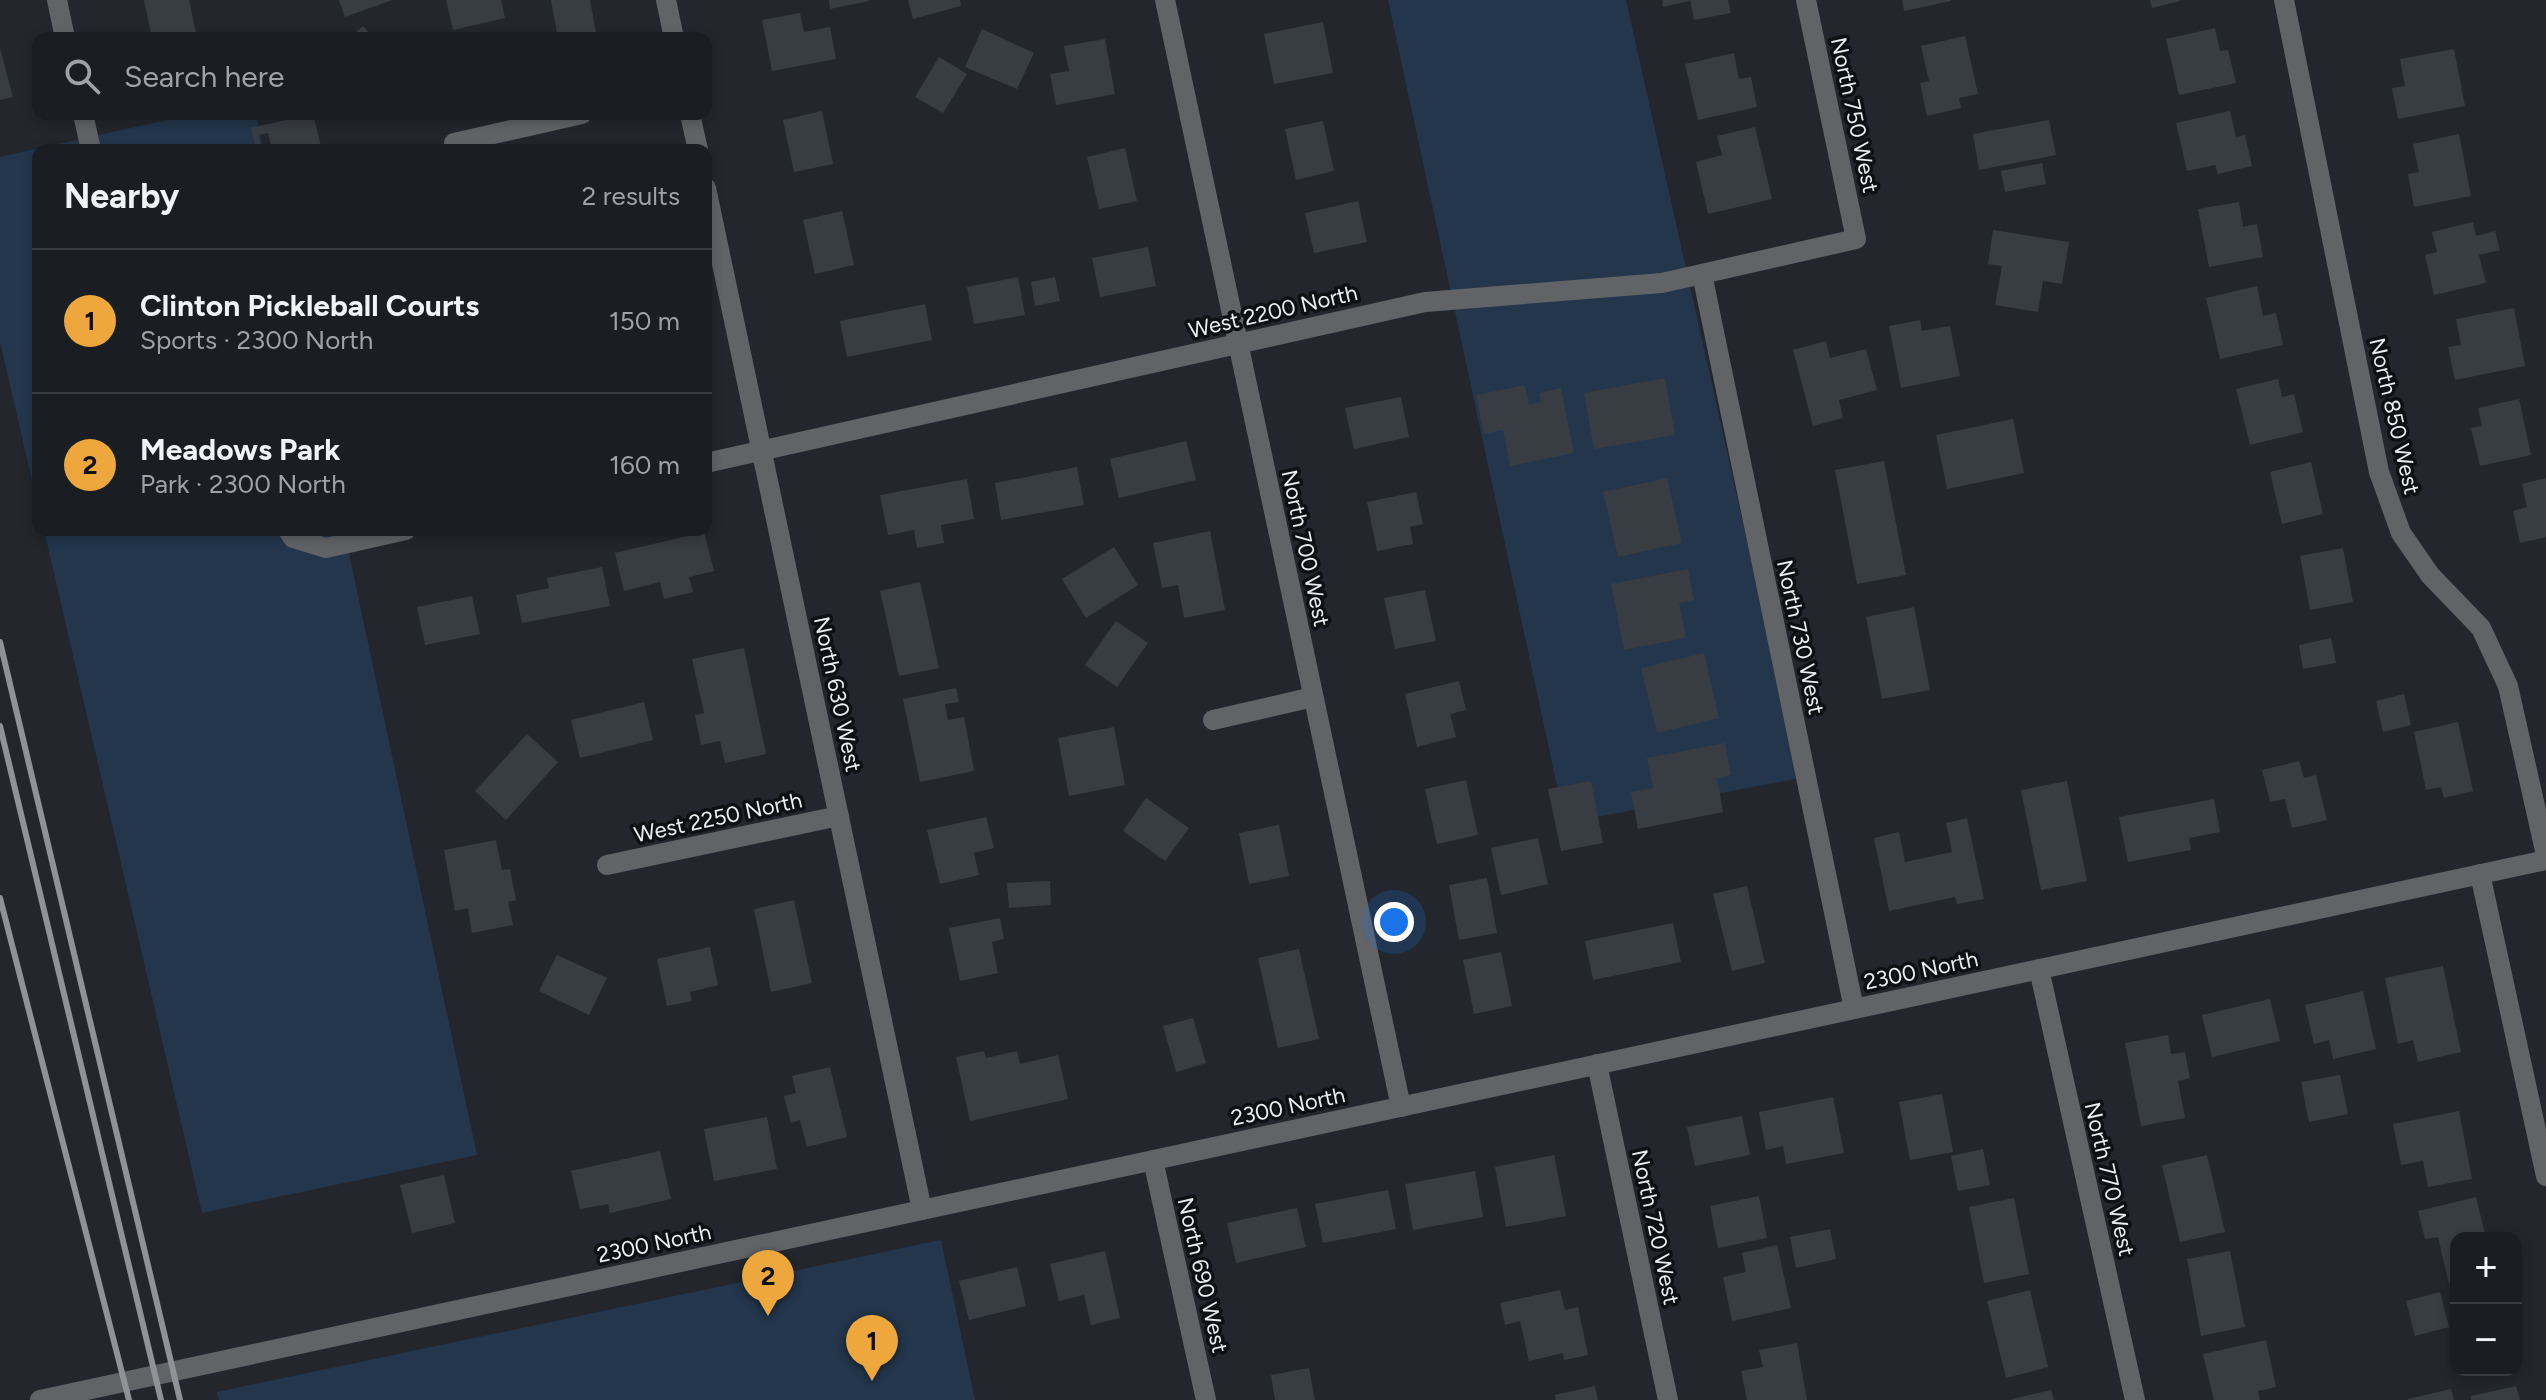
<!DOCTYPE html>
<html lang="en">
<head>
<meta charset="utf-8">
<style>
	:root { --surface:#1a1d22; --page:#272a2f; --text:#f1f3f6; --muted:#9fa2a5; --line:#383b40; --accent:#eea73d }
	body { margin:0; font-family:Figtree,sans-serif; background:var(--page); color:var(--text) }
	.controls { position:absolute; right:24px; bottom:24px; display:grid; overflow:hidden; border-radius:16px; box-shadow:0 4px 12px #0003 }
	.controls button { width:72px; height:72px; display:grid; place-items:center; padding:0; border:0; border-bottom:2px solid var(--line); background:var(--surface); color:var(--text); font:40px sans-serif }
	.you { position:absolute; left:1394px; top:922px; width:28px; height:28px; margin:-20px; border:6px solid #fff; border-radius:50%; background:#1a73e8; box-shadow:0 0 0 12px #1a73e833 }
	.badge { display:grid; place-items:center; width:52px; height:52px; border-radius:50%; background:var(--accent); color:#111; font-size:26px; font-weight:700 }
	.pin { position:absolute; translate:-50% -66px; filter:drop-shadow(0 2px 4px #0008) }
	.pin::after { content:''; position:absolute; top:42px; width:28px; height:24px; background:inherit; clip-path:polygon(0 0,100% 0,50% 100%) }
	.list { margin:0; padding:0; list-style:none }
	h2 { display:flex; justify-content:space-between; align-items:center; height:104px; margin:0; padding:0 32px; font-size:34px }
	h2 small { font-size:26px; font-weight:400; color:var(--muted) }
	.list li { display:grid; grid-template-columns:52px 1fr auto; gap:24px; align-items:center; box-sizing:border-box; height:144px; padding:0 32px; border-top:2px solid var(--line) }
	.list b { display:block; font-size:30px; white-space:nowrap }
	.list p { margin:0; font-size:26px; white-space:nowrap; color:var(--muted) }
	.list em { font-size:26px; font-style:normal; color:var(--muted) }
	.icon { flex:none; width:44px; height:44px; fill:none; stroke:currentColor; stroke-width:2; stroke-linecap:round; stroke-linejoin:round }
	.map { position:relative; flex:none; width:2546px; height:1400px; overflow:hidden }
	.search { position:absolute; background:var(--surface); box-shadow:0 4px 12px #0003; left:32px; top:32px; width:680px; height:88px; display:flex; align-items:center; gap:20px; box-sizing:border-box; padding:0 28px; border-radius:16px; color:var(--muted); font-size:30px }
	.panel { position:absolute; background:var(--surface); box-shadow:0 4px 12px #0003; left:32px; top:144px; width:680px; height:392px; border-radius:16px }
	.map>svg:first-child { display:block }
	.green { fill:#23364c }
	.building { fill:#383d43 }
	.lines { fill:none; stroke-linecap:round; stroke-linejoin:round }
	.minor { stroke:#616367; stroke-width:20 }
	.tertiary { stroke:#616367; stroke-width:20 }
	.rail { stroke:#8f9297; stroke-width:6 }
	.labels { text-anchor:middle; stroke-width:7; stroke-linejoin:round; paint-order:stroke }
	.street-label { font-size:22px; fill:#eaedf1; stroke:#0e1013 }
</style>
</head>
<body>
<div class="map">
<svg width="2546" height="1400" viewBox="0 0 2546 1400">
	<rect width="100%" height="100%" fill="#23272d"/>
	<!-- green -->
	<g class="green">
		<polygon points="1388,0 1626,0 1800,778 1565,823"/>
		<polygon points="194,114 256,114 263,150 38,150 38,506 0,342 0,157"/>
		<polygon points="44,530 344,530 477,1155 202,1213"/>
		<polygon points="941,1240 975,1400 219,1400 217,1392"/>
	</g>
	<!-- building -->
	<g class="building">
		<polygon points="144,0 189,0 197,38 152,38"/>
		<polygon points="339,0 392,0 345,17"/>
		<polygon points="446,0 501,0 505,18 453,30"/>
		<polygon points="551,0 590,0 596,33 558,38"/>
		<polygon points="829,0 869,0 869,1 830,9"/>
		<polygon points="908,0 960,0 961,6 913,19"/>
		<polygon points="1662,0 1689,0 1689,1 1663,7"/>
		<polygon points="1690,0 1728,0 1731,13 1694,20"/>
		<polygon points="1902,0 1951,0 1951,1 1904,11"/>
		<polygon points="2150,0 2180,0 2180,1 2152,8"/>
		<polygon points="800,13 804,32 830,27 836,59 772,71 762,20"/>
		<polygon points="1323,22 1333,73 1274,84 1264,34"/>
		<polygon points="363,26 374,38 350,38"/>
		<polygon points="2215,28 2220,51 2228,50 2236,83 2179,95 2166,39"/>
		<polygon points="982,29 1034,53 1017,89 965,67"/>
		<polygon points="1965,36 1978,94 1959,98 1961,108 1927,116 1920,83 1929,81 1921,46"/>
		<polygon points="1105,39 1115,94 1056,105 1050,74 1069,71 1064,46"/>
		<polygon points="0,48 13,97 0,100"/>
		<polygon points="2454,49 2465,106 2398,119 2392,88 2405,86 2400,59"/>
		<polygon points="1734,53 1739,79 1751,77 1757,107 1698,120 1685,64"/>
		<polygon points="939,57 967,74 943,113 915,97"/>
		<polygon points="822,111 833,164 794,172 783,120"/>
		<polygon points="2230,111 2236,137 2245,135 2252,166 2218,174 2215,165 2187,171 2176,123"/>
		<polygon points="313,114 322,150 272,150 268,133 258,135 261,150 256,150 251,128"/>
		<polygon points="2049,120 2056,155 1979,170 1973,134"/>
		<polygon points="1323,121 1334,171 1296,180 1285,129"/>
		<polygon points="1755,127 1772,199 1708,214 1696,162 1722,155 1717,136"/>
		<polygon points="2459,134 2471,196 2414,207 2408,174 2419,172 2413,144"/>
		<polygon points="1125,148 1137,201 1099,209 1087,157"/>
		<polygon points="2042,163 2046,184 2005,192 2001,171"/>
		<polygon points="1358,201 1367,242 1314,253 1305,213"/>
		<polygon points="2239,202 2243,227 2257,224 2263,257 2209,267 2198,209"/>
		<polygon points="842,211 854,265 815,274 803,220"/>
		<polygon points="2473,222 2476,236 2495,231 2500,250 2479,255 2486,283 2434,295 2425,255 2437,252 2432,232"/>
		<polygon points="1993,230 2069,242 2062,284 2043,281 2038,312 1995,305 2002,266 1988,264"/>
		<polygon points="1148,247 1156,286 1100,297 1092,258"/>
		<polygon points="1018,277 1025,315 974,324 967,287"/>
		<polygon points="1055,277 1060,301 1035,306 1031,282"/>
		<polygon points="2257,286 2263,316 2276,313 2283,345 2220,359 2206,298"/>
		<polygon points="925,304 932,340 847,357 840,321"/>
		<polygon points="2514,308 2525,366 2455,380 2448,347 2461,345 2456,319"/>
		<polygon points="1920,320 1922,331 1950,326 1960,376 1901,388 1889,326"/>
		<polygon points="1826,341 1830,358 1866,349 1877,390 1839,400 1843,418 1813,426 1793,350"/>
		<polygon points="1665,378 1675,435 1594,449 1584,393"/>
		<polygon points="2278,379 2282,397 2294,394 2303,432 2250,445 2236,389"/>
		<polygon points="1525,385 1529,405 1541,402 1539,393 1561,388 1574,453 1510,466 1503,430 1484,434 1476,395"/>
		<polygon points="1401,397 1409,437 1354,449 1345,408"/>
		<polygon points="2519,399 2531,455 2480,466 2471,428 2482,426 2478,408"/>
		<polygon points="2013,419 2024,473 1947,489 1936,435"/>
		<polygon points="1186,441 1196,480 1119,498 1110,459"/>
		<polygon points="1884,461 1906,575 1857,584 1835,470"/>
		<polygon points="2311,462 2323,514 2282,524 2270,472"/>
		<polygon points="1077,467 1084,505 1001,520 995,483"/>
		<polygon points="1667,478 1682,543 1618,557 1603,492"/>
		<polygon points="2546,478 2546,537 2520,543 2513,511 2527,507 2522,484"/>
		<polygon points="967,479 974,519 941,525 944,543 917,548 914,530 888,535 880,495"/>
		<polygon points="1416,492 1423,524 1410,527 1413,544 1377,551 1367,502"/>
		<polygon points="1210,531 1225,610 1184,618 1178,585 1162,588 1153,543"/>
		<polygon points="704,532 714,571 689,577 693,592 664,599 660,582 624,591 615,553"/>
		<polygon points="1114,547 1138,585 1086,618 1062,579"/>
		<polygon points="2343,548 2353,602 2310,610 2300,556"/>
		<polygon points="602,567 610,606 522,623 516,595 549,588 547,578"/>
		<polygon points="1688,569 1694,600 1679,603 1686,638 1624,650 1611,584"/>
		<polygon points="920,582 939,668 899,676 880,591"/>
		<polygon points="1425,590 1436,641 1395,649 1384,598"/>
		<polygon points="472,596 480,634 425,645 417,607"/>
		<polygon points="1914,607 1930,690 1882,699 1866,617"/>
		<polygon points="1116,621 1148,643 1117,687 1085,665"/>
		<polygon points="2331,638 2336,663 2303,669 2299,645"/>
		<polygon points="744,648 766,754 725,763 720,741 701,745 695,715 704,713 692,659"/>
		<polygon points="1704,653 1719,718 1657,733 1641,668"/>
		<polygon points="1459,681 1466,710 1450,714 1456,737 1417,747 1405,694"/>
		<polygon points="956,688 959,702 945,704 948,720 964,717 974,771 920,782 903,699"/>
		<polygon points="2404,694 2411,725 2383,732 2376,701"/>
		<polygon points="644,702 653,740 580,758 571,720"/>
		<polygon points="2458,722 2473,791 2444,798 2441,787 2426,790 2414,732"/>
		<polygon points="1114,727 1125,785 1069,796 1058,738"/>
		<polygon points="527,734 558,762 506,820 475,791"/>
		<polygon points="1725,743 1731,775 1717,778 1723,812 1638,829 1631,792 1653,788 1647,758"/>
		<polygon points="2299,761 2304,778 2316,775 2327,820 2292,828 2285,799 2270,802 2262,770"/>
		<polygon points="1466,780 1478,835 1437,844 1425,789"/>
		<polygon points="1591,781 1603,843 1561,851 1548,789"/>
		<polygon points="2067,781 2087,881 2041,890 2021,790"/>
		<polygon points="1146,798 1189,828 1165,861 1123,831"/>
		<polygon points="2214,799 2220,832 2189,838 2191,850 2128,862 2119,817"/>
		<polygon points="986,817 994,848 974,853 979,875 940,884 927,830"/>
		<polygon points="1967,818 1984,899 1957,904 1955,897 1889,911 1874,838 1899,832 1905,862 1952,852 1946,823"/>
		<polygon points="1279,825 1289,876 1249,884 1239,833"/>
		<polygon points="1538,838 1548,884 1501,895 1491,848"/>
		<polygon points="496,840 502,870 510,869 516,900 508,902 513,925 472,933 468,908 455,911 444,850"/>
		<polygon points="1487,878 1497,933 1459,940 1449,885"/>
		<polygon points="1050,881 1051,905 1009,908 1007,883"/>
		<polygon points="1747,886 1765,963 1732,971 1713,894"/>
		<polygon points="794,900 812,983 771,992 754,909"/>
		<polygon points="1000,918 1004,939 992,942 998,973 960,981 949,928"/>
		<polygon points="1673,923 1681,962 1593,980 1585,941"/>
		<polygon points="710,947 718,985 690,992 692,1001 667,1006 657,959"/>
		<polygon points="1299,949 1319,1039 1278,1048 1258,958"/>
		<polygon points="1501,952 1512,1006 1474,1014 1463,960"/>
		<polygon points="557,955 607,978 589,1015 539,991"/>
		<polygon points="2443,966 2461,1052 2418,1062 2413,1040 2398,1044 2385,978"/>
		<polygon points="2363,991 2376,1049 2333,1059 2329,1040 2314,1044 2305,1005"/>
		<polygon points="2270,999 2280,1041 2212,1057 2202,1015"/>
		<polygon points="1193,1018 1206,1063 1176,1072 1163,1026"/>
		<polygon points="2168,1035 2171,1054 2185,1052 2190,1078 2178,1081 2185,1118 2141,1126 2125,1043"/>
		<polygon points="984,1051 986,1058 1017,1051 1020,1064 1058,1055 1068,1099 970,1121 956,1057"/>
		<polygon points="830,1067 847,1137 807,1147 800,1120 791,1123 784,1096 796,1093 792,1076"/>
		<polygon points="2340,1075 2348,1114 2309,1122 2301,1082"/>
		<polygon points="1942,1094 1953,1152 1910,1160 1899,1102"/>
		<polygon points="1833,1097 1844,1153 1786,1164 1783,1146 1766,1150 1759,1112"/>
		<polygon points="2459,1111 2472,1179 2428,1187 2423,1161 2401,1165 2393,1124"/>
		<polygon points="1742,1116 1750,1155 1695,1166 1687,1127"/>
		<polygon points="767,1117 777,1169 714,1181 704,1129"/>
		<polygon points="1983,1149 1990,1185 1958,1191 1951,1156"/>
		<polygon points="660,1151 671,1199 610,1213 608,1204 580,1209 571,1171"/>
		<polygon points="1554,1155 1566,1216 1506,1227 1495,1167"/>
		<polygon points="2207,1155 2225,1232 2180,1242 2162,1165"/>
		<polygon points="1475,1171 1483,1217 1413,1230 1405,1184"/>
		<polygon points="444,1175 455,1223 412,1233 400,1185"/>
		<polygon points="1388,1190 1396,1229 1323,1243 1315,1204"/>
		<polygon points="1759,1196 1767,1238 1718,1248 1710,1206"/>
		<polygon points="2476,1197 2486,1238 2456,1238 2456,1282 2449,1284 2438,1237 2425,1239 2418,1211"/>
		<polygon points="2014,1198 2029,1274 1984,1283 1969,1207"/>
		<polygon points="1297,1208 1306,1247 1236,1263 1227,1223"/>
		<polygon points="1830,1229 1836,1259 1796,1268 1790,1237"/>
		<polygon points="1777,1245 1791,1308 1732,1321 1723,1277 1746,1272 1742,1253"/>
		<polygon points="1105,1251 1120,1318 1091,1325 1084,1295 1059,1301 1050,1264"/>
		<polygon points="2230,1251 2245,1327 2201,1336 2187,1259"/>
		<polygon points="1017,1267 1026,1306 969,1320 959,1281"/>
		<polygon points="1560,1290 1565,1310 1578,1307 1588,1355 1564,1360 1563,1353 1529,1361 1520,1321 1505,1325 1500,1303"/>
		<polygon points="2030,1290 2048,1367 2006,1378 1987,1301"/>
		<polygon points="2440,1292 2449,1327 2415,1336 2406,1301"/>
		<polygon points="2266,1340 2276,1387 2258,1391 2260,1400 2214,1400 2203,1354"/>
		<polygon points="1797,1343 1807,1400 1747,1400 1741,1371 1763,1367 1759,1350"/>
		<polygon points="1309,1368 1315,1400 1275,1400 1271,1375"/>
		<polygon points="2470,1370 2492,1370 2493,1371 2471,1376"/>
		<polygon points="1595,1386 1598,1400 1556,1400 1555,1395"/>
		<polygon points="2516,1386 2520,1400 2471,1400 2471,1396"/>
		<polygon points="2451,1389 2454,1400 2408,1400 2408,1399"/>
		<polygon points="2051,1390 2054,1400 2012,1400 2012,1399"/>
	</g>
	<g class="lines">
		<!-- minor -->
		<g class="minor">
			<polyline points="57,0 65,38"/>
			<polyline points="666,0 674,38"/>
			<polyline points="1165,0 1401,1107"/>
			<polyline points="2284,0 2379,472 2401,533 2430,575 2481,628 2508,686 2546,855"/>
			<polyline points="83,114 91,150"/>
			<polyline points="690,114 698,150"/>
			<polyline points="454,143 582,114"/>
			<polyline points="706,188 922,1210"/>
			<polyline points="1702,274 1854,1009"/>
			<polyline points="706,463 1425,302 1662,283 1856,239 1806,0"/>
			<polyline points="288,530 293,538 326,548 406,530"/>
			<polyline points="1213,720 1313,697"/>
			<polyline points="607,865 839,816"/>
			<polyline points="2480,874 2546,1176"/>
			<polyline points="2039,969 2135,1400"/>
			<polyline points="1597,1064 1668,1400"/>
			<polyline points="1153,1160 1206,1400"/>
		</g>
		<!-- tertiary -->
		<polyline class="tertiary" points="40,1400 2546,860"/>
		<!-- rail -->
		<g class="rail">
			<polyline points="0,642 180,1400"/>
			<polyline points="0,726 161,1400"/>
			<polyline points="0,898 129,1400"/>
		</g>
	</g>
	<g class="labels">
		<!-- street labels -->
		<g class="street-label">
			<text transform="translate(1855 115) rotate(78)" y="8">North 750 West</text>
			<text transform="translate(1273 311) rotate(-13)" y="8">West 2200 North</text>
			<text transform="translate(2395 416) rotate(77)" y="8">North 850 West</text>
			<text transform="translate(1306 548) rotate(78)" y="8">North 700 West</text>
			<text transform="translate(1801 637) rotate(78)" y="8">North 730 West</text>
			<text transform="translate(838 694) rotate(78)" y="8">North 630 West</text>
			<text transform="translate(718 817) rotate(-12)" y="8">West 2250 North</text>
			<text transform="translate(1921 970) rotate(-12)" y="8">2300 North</text>
			<text transform="translate(1288 1106) rotate(-12)" y="8">2300 North</text>
			<text transform="translate(2110 1179) rotate(77)" y="8">North 770 West</text>
			<text transform="translate(1656 1227) rotate(78)" y="8">North 720 West</text>
			<text transform="translate(654 1243) rotate(-12)" y="8">2300 North</text>
			<text transform="translate(1203 1275) rotate(77)" y="8">North 690 West</text>
		</g>
	</g>
</svg>
<div class="controls">
<button>+</button>
<button>−</button>
</div>
<div class="you"></div>
<div class="pin badge" style="left:872px;top:1381px">1</div>
<div class="pin badge" style="left:768px;top:1316px">2</div>
<div class="search"><svg class="icon" aria-label="search" viewBox="0 0 24 24"><circle cx="10" cy="10" r="6"/><path d="M15 15l6 6"/></svg>Search here</div>
<section class="panel">
<h2>Nearby<small>2 results</small></h2>
<ul class="list">
<li><span class="badge">1</span><div><b>Clinton Pickleball Courts</b><p>Sports · 2300 North</p></div><em>150 m</em></li>
<li><span class="badge">2</span><div><b>Meadows Park</b><p>Park · 2300 North</p></div><em>160 m</em></li>
</ul>
</section>
</div>
</body>
</html>
